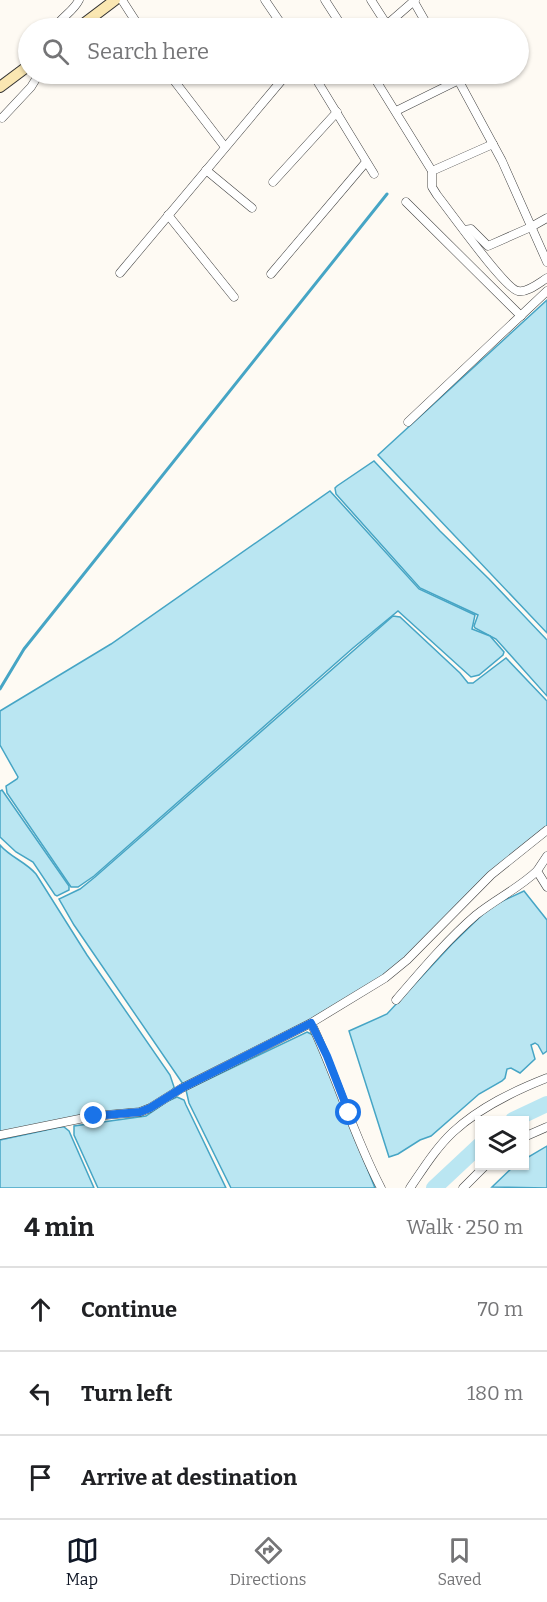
<!DOCTYPE html>
<html lang="en">
<head>
<meta charset="utf-8">
<style>
	:root { --surface:#fff; --page:#f2f2f2; --text:#202124; --muted:#757577; --line:#e0e0e0; --accent:#111827 }
	body { margin:0; font-family:Bitter,serif; background:var(--page); color:var(--text) }
	.controls { position:absolute; right:18px; bottom:18px; display:grid; overflow:hidden; border-radius:0px; box-shadow:0 2px 4px #0004 }
	.controls button { width:54px; height:54px; display:grid; place-items:center; padding:0; border:0; border-bottom:2px solid var(--line); background:var(--surface); color:var(--text); font:30px sans-serif }
	.stop { position:absolute; width:18px; height:18px; margin:-14px; border:4px solid #1a73e8; border-radius:50%; background:#fff }
	.stop.end { background:#1a73e8; border-color:#fff; box-shadow:0 2px 6px #0008 }
	.list { margin:0; padding:0; list-style:none }
	h2 { display:flex; justify-content:space-between; align-items:center; height:78px; margin:0; padding:0 24px; font-size:26px }
	h2 small { font-size:20px; font-weight:400; color:var(--muted) }
	.list li { display:grid; grid-template-columns:39px 1fr auto; gap:18px; align-items:center; box-sizing:border-box; height:84px; padding:0 24px; border-top:2px solid var(--line) }
	.list b { display:block; font-size:22px; white-space:nowrap }
	.list em { font-size:20px; font-style:normal; color:var(--muted) }
	.icon { flex:none; width:33px; height:33px; fill:none; stroke:currentColor; stroke-width:2; stroke-linecap:round; stroke-linejoin:round }
	.map { position:relative; flex:none; width:547px; height:1188px; overflow:hidden }
	.search { position:absolute; background:var(--surface); box-shadow:0 2px 4px #0004; left:18px; right:18px; top:18px; height:66px; display:flex; align-items:center; gap:15px; box-sizing:border-box; padding:0 21px; border-radius:33px; color:var(--muted); font-size:22px }
	.sheet { height:330px; background:var(--surface) }
	nav { display:flex; justify-content:space-around; align-items:center; box-sizing:border-box; height:84px; border-top:2px solid var(--line); background:var(--surface); font-size:16px; color:var(--muted) }
	nav a { display:grid; justify-items:center; gap:3px }
	nav .on { color:var(--accent) }
	.map>svg:first-child { display:block }
	.water { fill:#bae6f2; stroke:#46a5c5; stroke-width:1.5 }
	.lines { fill:none; stroke-linecap:round; stroke-linejoin:round }
	.stream { stroke:#46a5c5; stroke-width:3 }
	.river { stroke:#bae6f2; stroke-width:16 }
	.minor-casing { stroke:#424242; stroke-width:9 }
	.secondary-casing { stroke:#313131; stroke-width:12 }
	.minor { stroke:#fff; stroke-width:8 }
	.secondary { stroke:#fae7b2; stroke-width:10 }
	.route { stroke:#1a73e8; stroke-width:8 }
</style>
</head>
<body>
<div class="map">
<svg width="547" height="1188" viewBox="0 0 547 1188">
	<rect width="100%" height="100%" fill="#fefaf3"/>
	<!-- water -->
	<g class="water">
		<polygon points="547,300 547,633 378,455"/>
		<polygon points="374,461 440,531 489,579 547,640 547,696 496,639 475,628 474,626 478,615 420,588 336,494 335,488 337,486"/>
		<polygon points="330,491 419,589 475,615 472,629 490,636 504,652 503,655 479,675 471,677 398,611 353,648 94,876 78,887 71,887 7,793 6,786 17,779 18,777 0,745 0,711 111,644"/>
		<polygon points="393,616 400,617 460,673 468,683 473,683 506,658 547,701 547,830 496,872 420,949 340,1006 183,1084 74,925 59,899 80,889 95,877"/>
		<polygon points="2,790 69,886 69,890 57,896 55,895 33,862 16,852 0,837 0,791"/>
		<path d="M0,845C10,857 26,862 36,874L87,955L170,1075L174,1087L172,1091L148,1108L0,1134Z"/>
		<polygon points="524,891 547,920 547,1051 543,1054 538,1045 535,1043 531,1045 535,1059 520,1073 511,1068 507,1069 505,1078 502,1081 479,1094 431,1136 420,1140 398,1154 389,1157 349,1031 387,1014 452,944 484,913 494,905"/>
		<polygon points="307,1032 315,1036 375,1188 231,1188 189,1103 186,1090"/>
		<polygon points="177,1097 184,1100 186,1105 226,1188 98,1188 74,1135 74,1126 146,1116 168,1101"/>
		<polygon points="60,1127 64,1127 69,1131 94,1188 0,1188 0,1140"/>
		<polygon points="547,1146 547,1188 492,1187 514,1166 524,1166 525,1159"/>
	</g>
	<g class="lines">
		<!-- stream -->
		<polyline class="stream" points="0,689 24,649 387,194"/>
		<!-- river -->
		<g class="river">
			<polyline points="513,1120 547,1104"/>
			<polyline points="434,1188 480,1145"/>
		</g>
		<defs>
			<g id="minor">
				<polyline points="122,0 140,28"/>
				<polyline points="265,0 284,28"/>
				<polyline points="325,0 343,28"/>
				<polyline points="371,0 387,25"/>
				<polyline points="413,0 429,28"/>
				<path d="M55,28C61,17 73,12 79,0"/>
				<polyline points="383,28 415,0"/>
				<polyline points="169,74 225,147"/>
				<polyline points="313,74 374,174"/>
				<path d="M372,74L432,171V187L437,195C449,210 505,289 518,291C527,293 539,283 547,278"/>
				<polyline points="455,74 502,161 547,262"/>
				<polyline points="396,111 459,80"/>
				<polyline points="2,118 31,87 39,74"/>
				<polyline points="206,170 252,208"/>
				<polyline points="432,171 493,144"/>
				<polyline points="273,182 337,112"/>
				<polyline points="406,202 521,316"/>
				<polyline points="168,215 234,297"/>
				<polyline points="464,230 471,229 488,246 531,227 547,218"/>
				<polyline points="120,273 287,74"/>
				<polyline points="271,274 366,162"/>
				<polyline points="408,422 547,291"/>
				<polyline points="547,856 537,871 547,887"/>
				<path d="M396,1000C421,971 447,940 476,915C496,899 519,888 537,871"/>
				<path d="M311,1023C337,1077 353,1135 381,1188"/>
				<polyline points="0,1135 94,1116 140,1112 150,1108 182,1088 311,1023 385,978 407,960 491,875 547,830"/>
				<polyline points="524,1137 547,1127"/>
				<path d="M410,1188C423,1169 436,1148 453,1132C480,1107 514,1091 547,1078"/>
				<polyline points="463,1188 485,1166"/>
			</g>
			<g id="secondary">
				<polyline points="78,28 115,0"/>
				<polyline points="0,87 28,66"/>
			</g>
		</defs>
		<!-- minor casing -->
		<use href="#minor" class="minor-casing"/>
		<!-- secondary casing -->
		<use href="#secondary" class="secondary-casing"/>
		<!-- minor -->
		<use href="#minor" class="minor"/>
		<!-- secondary -->
		<use href="#secondary" class="secondary"/>
	</g>
	<g class="lines">
		<!-- route -->
		<polyline class="route" points="94,1116 140,1112 150,1108 182,1088 311,1023 327,1056 349,1113"/>
	</g>
</svg>
<div class="controls">
<button><svg class="icon" aria-label="layers" viewBox="0 0 24 24"><path d="M12 4l9 5-9 5-9-5zM3 14l9 5 9-5"/></svg></button>
</div>
<div class="stop" style="left:349px;top:1113px"></div>
<div class="stop end" style="left:94px;top:1116px"></div>
<div class="search"><svg class="icon" aria-label="search" viewBox="0 0 24 24"><circle cx="10" cy="10" r="6"/><path d="M15 15l6 6"/></svg>Search here</div>
</div>
<section class="sheet">
<h2>4 min<small>Walk · 250 m</small></h2>
<ul class="list">
<li><svg class="icon" aria-label="ahead" viewBox="0 0 24 24"><path d="M12 20V5M6 11l6-6 6 6"/></svg><div><b>Continue</b></div><em>70 m</em></li>
<li><svg class="icon" aria-label="left" viewBox="0 0 24 24"><path d="M17 20v-9H6M10 6l-5 5 5 5"/></svg><div><b>Turn left</b></div><em>180 m</em></li>
<li><svg class="icon" aria-label="arrive" viewBox="0 0 24 24"><path d="M6 21V4h12l-3 4 3 4H6"/></svg><div><b>Arrive at destination</b></div></li>
</ul>
</section>
<nav>
<a class="on"><svg class="icon" aria-label="map" viewBox="0 0 24 24"><path d="M3 6l6-2 6 2 6-2v14l-6 2-6-2-6 2zM9 4v14M15 6v14"/></svg>Map</a>
<a><svg class="icon" aria-label="directions" viewBox="0 0 24 24"><path d="M12 3l9 9-9 9-9-9zM9 14v-3h6M13 9l2 2-2 2"/></svg>Directions</a>
<a><svg class="icon" aria-label="saved" viewBox="0 0 24 24"><path d="M7 4h10v16l-5-4-5 4z"/></svg>Saved</a>
</nav>
</body>
</html>
